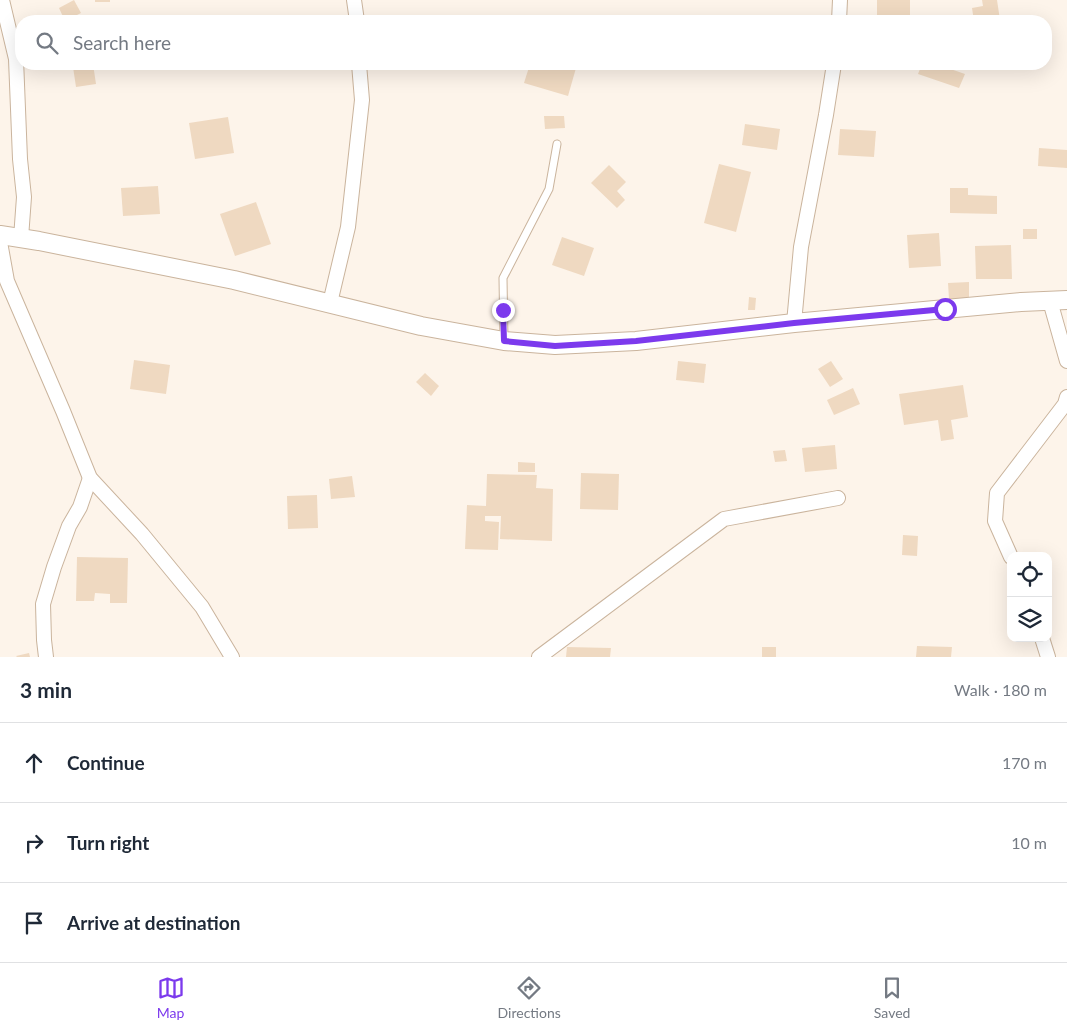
<!DOCTYPE html>
<html lang="en">
<head>
<meta charset="utf-8">
<style>
	:root { --surface:#fff; --page:#f2f2f3; --text:#1f2937; --muted:#747a83; --line:#e0e1e3; --accent:#7c3aed }
	body { margin:0; font-family:Lato,sans-serif; background:var(--page); color:var(--text) }
	.controls { position:absolute; right:15px; bottom:15px; display:grid; overflow:hidden; border-radius:10px; box-shadow:0 5px 20px #0002 }
	.controls button { width:45px; height:45px; display:grid; place-items:center; padding:0; border:0; border-bottom:1px solid var(--line); background:var(--surface); color:var(--text); font:25px sans-serif }
	.stop { position:absolute; width:15px; height:15px; margin:-11px; border:4px solid #7c3aed; border-radius:50%; background:#fff }
	.stop.end { background:#7c3aed; border-color:#fff; box-shadow:0 1px 5px #0008 }
	.list { margin:0; padding:0; list-style:none }
	h2 { display:flex; justify-content:space-between; align-items:center; height:65px; margin:0; padding:0 20px; font-size:21px }
	h2 small { font-size:16px; font-weight:400; color:var(--muted) }
	.list li { display:grid; grid-template-columns:32px 1fr auto; gap:15px; align-items:center; box-sizing:border-box; height:80px; padding:0 20px; border-top:1px solid var(--line) }
	.list b { display:block; font-size:19px; white-space:nowrap }
	.list em { font-size:16px; font-style:normal; color:var(--muted) }
	.icon { flex:none; width:28px; height:28px; fill:none; stroke:currentColor; stroke-width:2; stroke-linecap:round; stroke-linejoin:round }
	.map { position:relative; flex:none; width:1067px; height:657px; overflow:hidden }
	.search { position:absolute; background:var(--surface); box-shadow:0 5px 20px #0002; left:15px; right:15px; top:15px; height:55px; display:flex; align-items:center; gap:12px; box-sizing:border-box; padding:0 18px; border-radius:20px; color:var(--muted); font-size:19px }
	.sheet { height:305px; background:var(--surface) }
	nav { display:flex; justify-content:space-around; align-items:center; box-sizing:border-box; height:70px; border-top:1px solid var(--line); background:var(--surface); font-size:14px; color:var(--muted) }
	nav a { display:grid; justify-items:center; gap:2px }
	nav .on { color:var(--accent) }
	.map>svg:first-child { display:block }
	.building { fill:#efd9c1 }
	.lines { fill:none; stroke-linecap:round; stroke-linejoin:round }
	.service-casing { stroke:#cab49d; stroke-width:9 }
	.minor-casing { stroke:#cab49d; stroke-width:16 }
	.tertiary-casing { stroke:#cab49d; stroke-width:20 }
	.service { stroke:#fff; stroke-width:7 }
	.minor { stroke:#fff; stroke-width:14 }
	.tertiary { stroke:#fff; stroke-width:18 }
	.route { stroke:#7c3aed; stroke-width:6 }
</style>
</head>
<body>
<div class="map">
<svg width="1067" height="657" viewBox="0 0 1067 657">
	<rect width="100%" height="100%" fill="#fdf4ea"/>
	<!-- building -->
	<g class="building">
		<polygon points="74,0 81,13 65,21 59,8"/>
		<rect x="95" y="0" width="15" height="2"/>
		<rect x="877" y="0" width="33" height="21"/>
		<polygon points="982,0 997,0 1000,20 992,21 974,21 972,8 983,6"/>
		<polygon points="93,64 96,84 76,87 73,67"/>
		<polygon points="530,64 561,64 576,68 568,96 524,83"/>
		<polygon points="922,64 936,64 965,74 959,88 918,74"/>
		<polygon points="544,116 564,116 565,128 545,129"/>
		<polygon points="228,117 234,153 195,159 189,123"/>
		<polygon points="745,124 780,129 777,150 742,145"/>
		<polygon points="840,129 876,131 874,157 838,155"/>
		<polygon points="1039,148 1067,150 1067,168 1038,166"/>
		<polygon points="719,164 751,172 736,232 704,223"/>
		<polygon points="609,165 626,182 617,191 625,200 617,208 591,183"/>
		<polygon points="158,186 160,214 123,216 121,188"/>
		<polygon points="950,188 968,188 968,195 997,196 997,214 950,213"/>
		<polygon points="256,202 271,244 235,256 220,214"/>
		<rect x="1023" y="229" width="14" height="10"/>
		<polygon points="939,233 941,266 909,268 907,235"/>
		<polygon points="562,237 594,248 584,276 552,265"/>
		<polygon points="1011,245 1012,279 976,279 975,246"/>
		<polygon points="969,282 969,299 949,299 948,283"/>
		<polygon points="749,297 756,298 755,310 748,310"/>
		<polygon points="134,360 170,365 166,394 130,389"/>
		<polygon points="678,361 706,364 704,383 676,380"/>
		<polygon points="831,361 843,379 830,387 818,369"/>
		<polygon points="425,373 439,386 431,396 416,382"/>
		<polygon points="963,385 968,417 951,420 954,439 941,441 938,420 904,425 899,394"/>
		<polygon points="853,388 860,404 834,415 827,400"/>
		<polygon points="835,445 837,469 805,472 802,448"/>
		<polygon points="785,450 787,461 775,462 773,451"/>
		<polygon points="518,462 535,463 535,472 518,472"/>
		<polygon points="581,473 619,474 618,510 580,509"/>
		<polygon points="487,474 537,475 536,488 553,489 552,541 500,539 501,516 485,516 485,521 499,522 498,550 465,549 467,505 486,506"/>
		<polygon points="352,476 355,497 331,499 329,479"/>
		<polygon points="317,495 318,528 288,529 287,496"/>
		<polygon points="903,535 918,536 917,556 902,555"/>
		<polygon points="77,557 128,558 127,603 110,603 110,594 95,593 94,601 76,601"/>
		<polygon points="917,646 952,647 951,657 916,657"/>
		<polygon points="567,647 611,648 610,657 566,657"/>
		<rect x="762" y="647" width="14" height="10"/>
		<polygon points="29,653 30,657 17,657 16,656"/>
	</g>
	<g class="lines">
		<defs>
			<polyline id="service" points="504,341 503,278 549,189 557,144"/>
			<g id="minor">
				<polyline points="2,0 16,59 20,159 24,197 21,238"/>
				<polyline points="354,0 357,21"/>
				<polyline points="839,21 840,0"/>
				<polyline points="0,242 7,281 63,411 90,478 142,534 202,607 232,657"/>
				<polyline points="1050,301 1067,361"/>
				<polyline points="330,303 348,227 362,100 359,64"/>
				<polyline points="794,323 801,247 826,115 834,64"/>
				<polyline points="1011,557 995,521 997,493 1065,404 1067,397"/>
				<polyline points="1042,638 1048,657"/>
				<polyline points="46,657 44,640 43,604 54,567 69,526 80,507 90,478"/>
				<polyline points="539,657 724,519 838,498"/>
			</g>
			<polyline id="tertiary" points="0,235 39,241 234,280 421,326 504,341 555,345 636,341 794,323 1021,302 1067,300"/>
		</defs>
		<!-- service casing -->
		<use href="#service" class="service-casing"/>
		<!-- minor casing -->
		<use href="#minor" class="minor-casing"/>
		<!-- tertiary casing -->
		<use href="#tertiary" class="tertiary-casing"/>
		<!-- service -->
		<use href="#service" class="service"/>
		<!-- minor -->
		<use href="#minor" class="minor"/>
		<!-- tertiary -->
		<use href="#tertiary" class="tertiary"/>
	</g>
	<g class="lines">
		<!-- route -->
		<polyline class="route" points="503,310 504,341 555,346 636,341 794,323 945,309"/>
	</g>
</svg>
<div class="controls">
<button><svg class="icon" aria-label="locate" viewBox="0 0 24 24"><circle cx="12" cy="12" r="6"/><path d="M12 2v4M12 18v4M2 12h4M18 12h4"/></svg></button>
<button><svg class="icon" aria-label="layers" viewBox="0 0 24 24"><path d="M12 4l9 5-9 5-9-5zM3 14l9 5 9-5"/></svg></button>
</div>
<div class="stop" style="left:945px;top:309px"></div>
<div class="stop end" style="left:503px;top:310px"></div>
<div class="search"><svg class="icon" aria-label="search" viewBox="0 0 24 24"><circle cx="10" cy="10" r="6"/><path d="M15 15l6 6"/></svg>Search here</div>
</div>
<section class="sheet">
<h2>3 min<small>Walk · 180 m</small></h2>
<ul class="list">
<li><svg class="icon" aria-label="ahead" viewBox="0 0 24 24"><path d="M12 20V5M6 11l6-6 6 6"/></svg><div><b>Continue</b></div><em>170 m</em></li>
<li><svg class="icon" aria-label="right" viewBox="0 0 24 24"><path d="M7 20v-9h11M14 6l5 5-5 5"/></svg><div><b>Turn right</b></div><em>10 m</em></li>
<li><svg class="icon" aria-label="arrive" viewBox="0 0 24 24"><path d="M6 21V4h12l-3 4 3 4H6"/></svg><div><b>Arrive at destination</b></div></li>
</ul>
</section>
<nav>
<a class="on"><svg class="icon" aria-label="map" viewBox="0 0 24 24"><path d="M3 6l6-2 6 2 6-2v14l-6 2-6-2-6 2zM9 4v14M15 6v14"/></svg>Map</a>
<a><svg class="icon" aria-label="directions" viewBox="0 0 24 24"><path d="M12 3l9 9-9 9-9-9zM9 14v-3h6M13 9l2 2-2 2"/></svg>Directions</a>
<a><svg class="icon" aria-label="saved" viewBox="0 0 24 24"><path d="M7 4h10v16l-5-4-5 4z"/></svg>Saved</a>
</nav>
</body>
</html>
